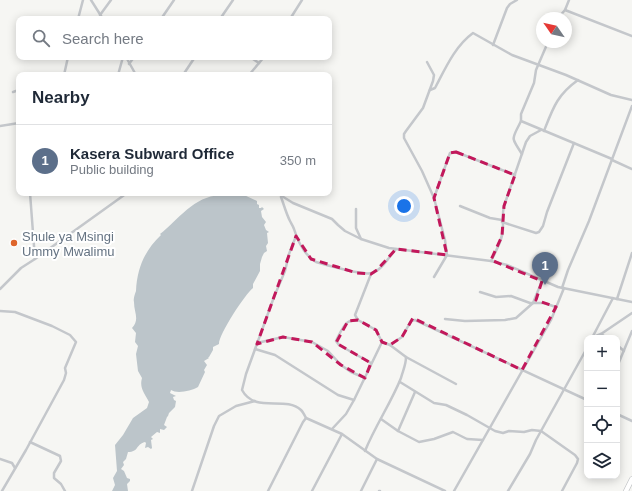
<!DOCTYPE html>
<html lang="en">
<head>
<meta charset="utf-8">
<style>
	:root { --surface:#fff; --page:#f6f6f7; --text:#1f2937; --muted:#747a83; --line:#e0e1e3; --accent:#de652b }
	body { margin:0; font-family:Helvetica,sans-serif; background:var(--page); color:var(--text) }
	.controls { position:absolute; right:12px; bottom:12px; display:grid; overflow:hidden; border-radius:8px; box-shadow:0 2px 10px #0003 }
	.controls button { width:36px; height:36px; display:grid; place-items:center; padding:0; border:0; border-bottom:1px solid var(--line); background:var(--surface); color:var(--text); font:20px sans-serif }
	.compass { position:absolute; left:536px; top:12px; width:36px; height:36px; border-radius:50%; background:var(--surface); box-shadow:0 2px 10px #0003; rotate:304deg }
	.you { position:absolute; left:404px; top:206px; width:14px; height:14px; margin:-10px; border:3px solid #fff; border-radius:50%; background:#1a73e8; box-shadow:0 0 0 6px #1a73e833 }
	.badge { display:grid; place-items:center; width:26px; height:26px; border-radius:50%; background:var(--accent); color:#fff; font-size:13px; font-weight:700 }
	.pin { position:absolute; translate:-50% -33px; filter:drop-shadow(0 1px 2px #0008) }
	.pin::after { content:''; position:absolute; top:21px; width:14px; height:12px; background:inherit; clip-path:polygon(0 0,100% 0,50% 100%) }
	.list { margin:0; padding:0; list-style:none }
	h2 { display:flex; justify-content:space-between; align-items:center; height:52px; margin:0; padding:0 16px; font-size:17px }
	h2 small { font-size:13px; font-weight:400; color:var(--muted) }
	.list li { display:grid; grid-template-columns:26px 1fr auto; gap:12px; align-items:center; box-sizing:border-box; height:72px; padding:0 16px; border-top:1px solid var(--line) }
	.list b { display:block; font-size:15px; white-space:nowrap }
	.list p { margin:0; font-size:13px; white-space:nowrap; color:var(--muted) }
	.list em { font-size:13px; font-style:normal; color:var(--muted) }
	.icon { flex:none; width:22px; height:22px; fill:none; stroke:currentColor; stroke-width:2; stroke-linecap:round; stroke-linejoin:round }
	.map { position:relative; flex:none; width:632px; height:491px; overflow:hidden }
	.search { position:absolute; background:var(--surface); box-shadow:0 2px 10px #0003; left:16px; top:16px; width:316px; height:44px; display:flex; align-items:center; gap:10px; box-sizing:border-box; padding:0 14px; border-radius:8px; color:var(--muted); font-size:15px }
	.panel { position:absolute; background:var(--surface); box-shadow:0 2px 10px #0003; left:16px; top:72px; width:316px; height:124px; border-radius:8px }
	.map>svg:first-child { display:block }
	.water { fill:#bcc5ca }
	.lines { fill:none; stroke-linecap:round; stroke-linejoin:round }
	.trunk-casing { stroke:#b5b8bb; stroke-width:5.5 }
	.minor { stroke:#c4c7cb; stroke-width:2.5 }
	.trunk { stroke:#fff; stroke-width:4.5 }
	.marked { fill:none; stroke:#c2185b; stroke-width:3; stroke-dasharray:8 5; stroke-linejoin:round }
	.poi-dot { fill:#de652b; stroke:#fff; stroke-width:1.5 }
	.labels { text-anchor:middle; stroke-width:4; stroke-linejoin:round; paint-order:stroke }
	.poi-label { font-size:13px; fill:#667483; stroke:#fff; text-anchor:start }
</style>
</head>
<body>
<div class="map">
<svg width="632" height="491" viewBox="0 0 632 491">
	<rect width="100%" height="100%" fill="#f6f6f3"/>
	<!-- water -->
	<path class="water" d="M229,194L238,195L241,194L244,195L257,201V204L259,205V208H261L262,207L264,209L261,211L262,217L266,222L264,225L266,230L269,232L267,233L268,243L266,246L267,251L264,253L262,257L260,264V271L253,284V288C245,294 218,336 219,344L213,347V350L209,357H208L209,358L204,361L207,365L204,370L205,372L198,387C191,391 177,394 171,390L170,393L176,396L173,397L174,400L176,401L175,407L169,413L168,416L167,417L164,425L167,427L164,430L160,429V433L157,432L151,437L153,439L151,440L152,448L151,449L148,447L145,448L146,443L145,442C135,445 139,452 128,452L126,459L123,462L124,465L121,469L124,471L127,478L130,479V481L127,484L128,491H112L115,485L113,478L117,471L115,445L123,435L133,418L147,408L149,402C145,394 139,388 142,378L138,371L136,354L138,346L135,342L136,333L132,328C140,319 134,313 134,302C133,299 135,294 136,291C137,268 145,250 161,235L160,234C179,219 198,191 226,196Z"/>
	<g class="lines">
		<defs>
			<polyline id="trunk" points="626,491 632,479"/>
		</defs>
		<!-- trunk casing -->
		<use href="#trunk" class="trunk-casing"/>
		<!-- minor -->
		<g class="minor">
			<polyline points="91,0 103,19"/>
			<polyline points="565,10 632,36"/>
			<polyline points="100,15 111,0"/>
			<polyline points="558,18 565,10 569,0"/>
			<polyline points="78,19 83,0"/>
			<polyline points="161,19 174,0"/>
			<polyline points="220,19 233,0"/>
			<polyline points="290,19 302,0"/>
			<polyline points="548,42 536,70 534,83 521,114 521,121 612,159"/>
			<polyline points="493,45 507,8 510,4 517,0"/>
			<polyline points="126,57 136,75"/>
			<polyline points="250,57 259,63"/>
			<polyline points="427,62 434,75 433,81 423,108 406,131 404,134 404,138 422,171 434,198 445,240 447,255 434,277"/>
			<polyline points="129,64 134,57"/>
			<polyline points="64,75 68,57"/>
			<polyline points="118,75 123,57"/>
			<polyline points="183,75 195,57"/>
			<polyline points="249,75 264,57"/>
			<path d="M430,90L435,88C445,69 455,46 473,33L512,55L566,75L611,95L632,100"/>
			<polyline points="13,92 19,90"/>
			<path d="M521,121C512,140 510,136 522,154"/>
			<polyline points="0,126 19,123"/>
			<path d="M544,131C553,108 557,95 578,80"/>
			<polyline points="612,160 632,169"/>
			<polyline points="30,193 35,259"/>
			<polyline points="277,193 293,203 332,219 338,225 345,231 361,239 389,248 491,261 507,265 558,287 632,302"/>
			<path d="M281,197C284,205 286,213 290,221C291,223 293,226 294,229C298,242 304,255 316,262C326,265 365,276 372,273C382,270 389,257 396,249"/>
			<polyline points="434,198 450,153 456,152 515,175"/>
			<polyline points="460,206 490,218 502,220"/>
			<polyline points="356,209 356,228 361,239"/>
			<polyline points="502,222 536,233 539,232 543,226 547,212 574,143"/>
			<path d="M296,236L289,254L285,271L274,297L246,374L242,390C255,414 285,395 301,410C303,412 305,416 306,418"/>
			<path d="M491,261C496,251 503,239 503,228C503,220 502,214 504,206L526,142L530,136L541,130"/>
			<polyline points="562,288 568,270 589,221 632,106"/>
			<polyline points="0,289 21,268 35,259 127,193"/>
			<polyline points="480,292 496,297 511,296 530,303 544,303 556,307"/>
			<polyline points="617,299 632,253"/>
			<polyline points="0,311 15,312 52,326 70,335 76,342 65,368 66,373 64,380 26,450 2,491"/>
			<polyline points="445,319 465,321 505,320 516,318 533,303 542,281"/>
			<path d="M358,320C355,321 351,320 348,322C343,325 339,335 336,341L339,345L371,363"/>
			<polyline points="601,334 607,338"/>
			<polyline points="593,336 613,298"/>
			<polyline points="593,337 601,334 632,313"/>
			<polyline points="382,342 390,345 406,357 456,384"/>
			<polyline points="257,343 283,337 312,342 328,351 341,365 351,372 365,378"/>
			<polyline points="390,345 402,337 411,321 415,320 587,400"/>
			<polyline points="617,345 624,351"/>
			<polyline points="255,349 275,355 338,395 354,400"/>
			<polyline points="617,367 632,331"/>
			<polyline points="400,382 434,403 446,405 467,415 495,431 503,433 509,431 524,432 532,430 541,431 575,455 578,459 577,463 562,491"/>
			<polyline points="617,414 632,421"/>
			<polyline points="381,419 398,431 419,442 434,439 453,432 467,439 483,440"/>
			<polyline points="332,429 346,414 354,400 382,342 376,330 358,320 355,315 371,274"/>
			<polyline points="398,431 415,392"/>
			<polyline points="30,442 60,456 61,461 54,473 54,478 61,484 65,491"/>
			<path d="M365,451C375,426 391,403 401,378C403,370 406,365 406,357"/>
			<polyline points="0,459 12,463 15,468"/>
			<polyline points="192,491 214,426 219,416 236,406 255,401"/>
			<polyline points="268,491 303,422 306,418 342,434 377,459 445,491"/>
			<polyline points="312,491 342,434"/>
			<polyline points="361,491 377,459"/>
			<polyline points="379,491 380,491"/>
			<polyline points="454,491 551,320 564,288"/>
			<polyline points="508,491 530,454 536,440 587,348"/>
		</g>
		<!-- trunk -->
		<use href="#trunk" class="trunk"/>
	</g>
	<!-- marked area -->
	<path class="marked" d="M456,152L515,175L504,206L502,236L491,260L542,281L536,300L556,307L522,370L413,318L402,337L390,345L382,342L376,330L358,320L348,321L336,343L371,363L365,378L341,365L312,342L283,337L257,344L296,236L311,259L357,273L371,274L377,270L396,249L447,255L434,198L450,153Z"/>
	<!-- markers -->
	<circle class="poi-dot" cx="14" cy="243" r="4"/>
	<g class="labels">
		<!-- poi labels -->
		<g class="poi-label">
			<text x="22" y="241">Shule ya Msingi<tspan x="22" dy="15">Ummy Mwalimu</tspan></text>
		</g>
	</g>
</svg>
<div class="controls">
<button>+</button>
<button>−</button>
<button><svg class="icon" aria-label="locate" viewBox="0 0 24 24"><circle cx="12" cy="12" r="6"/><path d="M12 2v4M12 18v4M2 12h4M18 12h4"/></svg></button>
<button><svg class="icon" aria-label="layers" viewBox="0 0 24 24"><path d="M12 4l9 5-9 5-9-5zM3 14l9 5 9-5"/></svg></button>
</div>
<svg class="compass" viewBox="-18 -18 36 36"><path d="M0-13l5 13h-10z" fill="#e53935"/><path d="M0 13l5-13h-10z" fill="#747a83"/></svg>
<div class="you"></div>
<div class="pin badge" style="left:545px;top:285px;background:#5c6f8a">1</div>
<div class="search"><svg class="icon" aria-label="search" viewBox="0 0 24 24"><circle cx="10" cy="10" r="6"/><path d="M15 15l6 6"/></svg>Search here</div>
<section class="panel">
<h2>Nearby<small></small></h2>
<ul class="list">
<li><span class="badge" style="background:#5c6f8a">1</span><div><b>Kasera Subward Office</b><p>Public building</p></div><em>350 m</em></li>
</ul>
</section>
</div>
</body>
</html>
